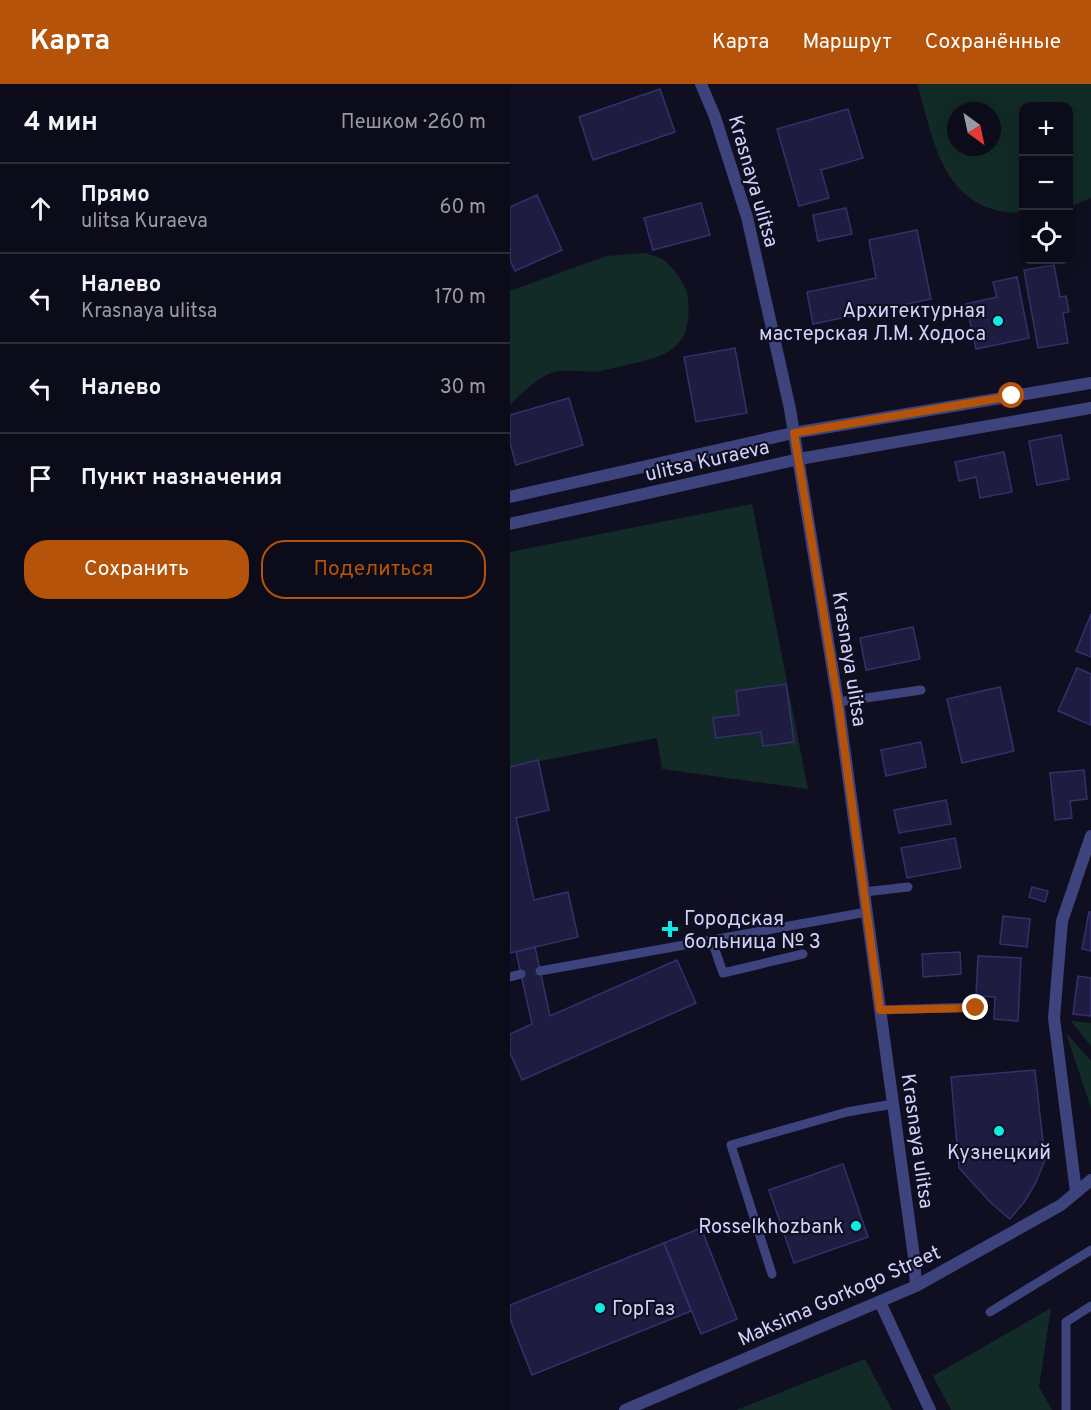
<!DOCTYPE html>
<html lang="ru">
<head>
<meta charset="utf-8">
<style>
	:root { --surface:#0c0b19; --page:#151422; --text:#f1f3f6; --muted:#9a9ba2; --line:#2c2b38; --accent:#b45309 }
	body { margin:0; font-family:Overpass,sans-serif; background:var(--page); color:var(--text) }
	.controls { position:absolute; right:18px; top:18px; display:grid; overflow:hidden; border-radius:12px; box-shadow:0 3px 15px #0003 }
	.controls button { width:54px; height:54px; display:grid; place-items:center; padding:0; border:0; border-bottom:2px solid var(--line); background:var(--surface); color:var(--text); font:30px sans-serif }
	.compass { position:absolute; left:437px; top:18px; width:54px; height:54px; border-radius:50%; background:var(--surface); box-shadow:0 3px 15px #0003; rotate:147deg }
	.stop { position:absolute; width:18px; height:18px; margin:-14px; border:4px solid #b45309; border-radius:50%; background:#fff }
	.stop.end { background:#b45309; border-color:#fff; box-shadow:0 2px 6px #0008 }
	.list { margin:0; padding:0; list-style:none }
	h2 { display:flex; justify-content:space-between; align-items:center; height:78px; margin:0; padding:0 24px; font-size:26px }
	h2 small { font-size:20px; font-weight:400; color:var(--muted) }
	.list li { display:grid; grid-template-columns:39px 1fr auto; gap:18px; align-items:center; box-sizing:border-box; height:90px; padding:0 24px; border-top:2px solid var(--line) }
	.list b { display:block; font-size:22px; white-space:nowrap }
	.list p { margin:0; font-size:20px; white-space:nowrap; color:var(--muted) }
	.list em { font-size:20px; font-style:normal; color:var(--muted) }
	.actions { display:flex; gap:12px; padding:18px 24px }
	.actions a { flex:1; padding:14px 0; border:2px solid var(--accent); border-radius:24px; text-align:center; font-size:21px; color:var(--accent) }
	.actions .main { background:var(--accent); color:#fff }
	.icon { flex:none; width:33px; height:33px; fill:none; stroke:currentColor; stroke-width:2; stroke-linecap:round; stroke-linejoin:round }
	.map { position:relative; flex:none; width:581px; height:1326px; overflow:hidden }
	header { display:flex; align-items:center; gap:36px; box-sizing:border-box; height:84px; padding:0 30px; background:var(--accent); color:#fff }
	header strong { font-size:28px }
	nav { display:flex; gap:33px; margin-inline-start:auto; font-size:21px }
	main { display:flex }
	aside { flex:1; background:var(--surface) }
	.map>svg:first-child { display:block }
	.green { fill:#122b27; fill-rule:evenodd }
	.building { fill:#1f1c41; stroke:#34306c; stroke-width:1.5 }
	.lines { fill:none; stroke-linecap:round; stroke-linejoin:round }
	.service { stroke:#3d437d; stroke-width:9 }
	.minor { stroke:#3d437d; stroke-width:12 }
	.route { stroke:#b45309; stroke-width:8 }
	.poi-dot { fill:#0febe4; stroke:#100f21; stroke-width:2 }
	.labels { text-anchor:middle; stroke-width:4.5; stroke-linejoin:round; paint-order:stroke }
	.street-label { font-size:20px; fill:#d2d3fc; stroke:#100f21 }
	.poi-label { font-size:20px; fill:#d2d3fc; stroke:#100f21; text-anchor:end }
</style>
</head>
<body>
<header>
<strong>Карта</strong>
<nav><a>Карта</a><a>Маршрут</a><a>Сохранённые</a></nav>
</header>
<main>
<aside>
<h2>4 мин<small>Пешком · 260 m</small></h2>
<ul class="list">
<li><svg class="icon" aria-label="ahead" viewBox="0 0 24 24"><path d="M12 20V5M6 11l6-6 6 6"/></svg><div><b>Прямо</b><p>ulitsa Kuraeva</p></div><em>60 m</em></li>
<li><svg class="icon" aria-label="left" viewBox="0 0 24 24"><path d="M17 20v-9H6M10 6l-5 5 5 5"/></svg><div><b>Налево</b><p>Krasnaya ulitsa</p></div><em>170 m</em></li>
<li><svg class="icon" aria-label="left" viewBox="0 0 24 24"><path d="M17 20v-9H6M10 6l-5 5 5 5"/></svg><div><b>Налево</b></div><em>30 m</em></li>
<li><svg class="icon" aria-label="arrive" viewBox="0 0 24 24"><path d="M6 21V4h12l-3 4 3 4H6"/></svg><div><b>Пункт назначения</b></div></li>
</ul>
<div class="actions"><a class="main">Сохранить</a><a>Поделиться</a></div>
</aside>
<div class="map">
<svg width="581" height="1326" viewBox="0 0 581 1326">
	<rect width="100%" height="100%" fill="#100f21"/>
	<!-- green -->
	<g class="green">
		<path d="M407,0H581V114L559,123L558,22H514L513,129C505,128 494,129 486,126C429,111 422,48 407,0ZM446,27H482V63H446Z"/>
		<path d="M135,169C140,171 147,172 152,175C163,182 176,201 178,213C183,263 160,272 117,281C105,283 92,288 81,288C68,287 57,285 44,288C27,293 12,309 0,321V207L96,172Z"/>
		<polygon points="242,420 298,705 152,685 147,654 0,683 0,468"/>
		<polygon points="561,937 581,939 581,962"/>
		<polygon points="556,949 581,977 581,1024"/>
		<polygon points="541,1224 529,1303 542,1326 441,1326 423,1292"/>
		<polygon points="355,1275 382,1326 226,1326"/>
	</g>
	<!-- building -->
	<g class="building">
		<polygon points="150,5 165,48 83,76 69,33"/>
		<polygon points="338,25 353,74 311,86 319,114 289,122 267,45"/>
		<polygon points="27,111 52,166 5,187 0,176 0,123"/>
		<polygon points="191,119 200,151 143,166 134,134"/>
		<polygon points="336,124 342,150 308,157 303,131"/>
		<polygon points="407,146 421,215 303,240 297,208 366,194 359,156"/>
		<polygon points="544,181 550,213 556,212 559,228 553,229 558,259 528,264 514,186"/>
		<polygon points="507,193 519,254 466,265 456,220 487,213 483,198"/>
		<polygon points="225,264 237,329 186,338 174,273"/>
		<polygon points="59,314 73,361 6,381 0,359 0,331"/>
		<polygon points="551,351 559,395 527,401 519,357"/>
		<polygon points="494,368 502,408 470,414 466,393 449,397 445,378"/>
		<polygon points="581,530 581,573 566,567"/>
		<polygon points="403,543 410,575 356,586 350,554"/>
		<polygon points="567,584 581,590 581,641 548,627"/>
		<polygon points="276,600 284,658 253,662 251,648 206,654 203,634 229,631 226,607"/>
		<polygon points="490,603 504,667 452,679 437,615"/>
		<polygon points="411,658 416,683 376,692 371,666"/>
		<polygon points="28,676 39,726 6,734 24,816 58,808 68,853 0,869 0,683"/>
		<polygon points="574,686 577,715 560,717 562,734 545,736 540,689"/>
		<polygon points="436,716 441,740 389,749 384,726"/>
		<polygon points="445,754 451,784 397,794 391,764"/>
		<polygon points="522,803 538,807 535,818 519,813"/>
		<polygon points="579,828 581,828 581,867 572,865"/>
		<polygon points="493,832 520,835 517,863 490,860"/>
		<polygon points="25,863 40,932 167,876 186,919 12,996 0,969 0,950 22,940 6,868"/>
		<polygon points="450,868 451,890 413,893 412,870"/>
		<polygon points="468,872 511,874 508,937 484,935 485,913 466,912"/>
		<polygon points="568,892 581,894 581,932 563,930"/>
		<polygon points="525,986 535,1076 526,1098 515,1117 500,1135 481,1119 449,1084 441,993"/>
		<polygon points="333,1080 358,1153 284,1179 259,1106"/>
		<polygon points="191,1144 227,1235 191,1250 154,1159"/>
		<polygon points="154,1159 181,1227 22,1291 0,1235 0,1221"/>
	</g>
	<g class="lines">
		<!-- service -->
		<g class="service">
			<polyline points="328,618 411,606"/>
			<polyline points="354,808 398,803"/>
			<polyline points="202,857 213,889 293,870"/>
			<polyline points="30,887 357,828"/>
			<polyline points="0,893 11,890"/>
			<polyline points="370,926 466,923"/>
			<polyline points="262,1190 221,1061 337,1028 383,1020"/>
			<polyline points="480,1228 581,1166"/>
			<polyline points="556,1326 556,1238 581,1222"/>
		</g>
		<!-- minor -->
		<g class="minor">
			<polyline points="191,0 205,33 237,133 280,325 328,618 404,1173 406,1202"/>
			<polyline points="0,413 283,349 581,299"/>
			<polyline points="0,440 289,375 581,324"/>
			<polyline points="566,1108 544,934 552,837 581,752"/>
			<polyline points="370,1218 420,1326"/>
			<polyline points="115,1326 406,1202 551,1121 581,1096"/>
		</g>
	</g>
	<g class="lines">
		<!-- route -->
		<polyline class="route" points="466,924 370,926 328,618 284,349 502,312"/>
	</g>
	<!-- markers -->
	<g class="poi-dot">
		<circle cx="488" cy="237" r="6"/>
		<path d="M157 836h6v6h6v6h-6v6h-6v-6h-6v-6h6z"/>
		<circle cx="489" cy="1047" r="6"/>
		<circle cx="346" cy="1142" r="6"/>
		<circle cx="90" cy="1224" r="6"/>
	</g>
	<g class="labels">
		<!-- street labels -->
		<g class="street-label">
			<text transform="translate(244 97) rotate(74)" y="7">Krasnaya ulitsa</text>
			<text transform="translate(197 376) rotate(-13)" y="7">ulitsa Kuraeva</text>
			<text transform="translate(340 575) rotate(81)" y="7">Krasnaya ulitsa</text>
			<text transform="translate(408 1057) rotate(82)" y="7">Krasnaya ulitsa</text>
			<text transform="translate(329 1211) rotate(-24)" y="7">Maksima Gorkogo Street</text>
		</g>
		<!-- poi labels -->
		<g class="poi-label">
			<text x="476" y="233">Архитектурная<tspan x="476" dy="23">мастерская Л.М. Ходоса</tspan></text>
			<text x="174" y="841" text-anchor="start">Городская<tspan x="174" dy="23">больница № 3</tspan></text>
			<text x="489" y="1075" text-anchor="middle">Кузнецкий</text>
			<text x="334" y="1149">Rosselkhozbank</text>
			<text x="102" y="1231" text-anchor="start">ГорГаз</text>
		</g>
	</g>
</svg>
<div class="controls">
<button>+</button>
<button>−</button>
<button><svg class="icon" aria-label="locate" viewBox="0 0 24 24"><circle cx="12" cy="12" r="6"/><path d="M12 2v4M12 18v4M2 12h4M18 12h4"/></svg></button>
</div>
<svg class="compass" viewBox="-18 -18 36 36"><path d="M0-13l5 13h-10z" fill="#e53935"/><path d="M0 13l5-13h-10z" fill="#9a9ba2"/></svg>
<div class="stop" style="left:502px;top:312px"></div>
<div class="stop end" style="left:466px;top:924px"></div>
</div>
</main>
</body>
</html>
